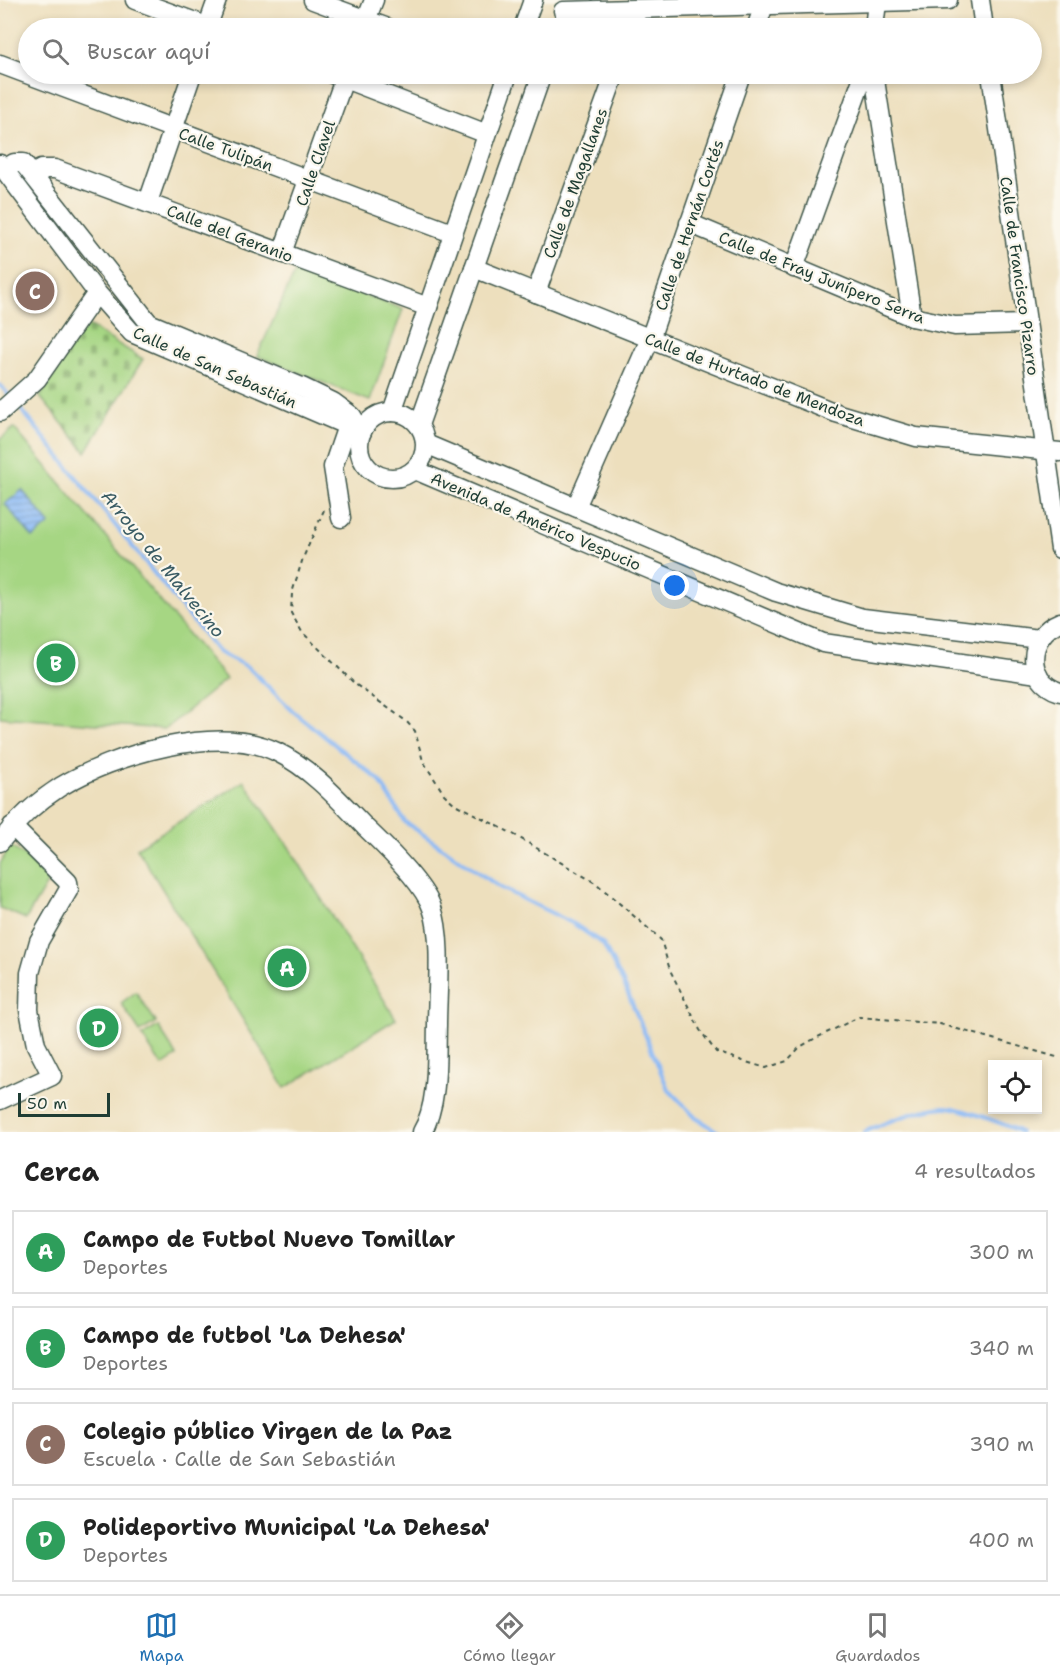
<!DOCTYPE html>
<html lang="es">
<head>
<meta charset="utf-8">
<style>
	:root { --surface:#fff; --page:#f6f6f6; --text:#222; --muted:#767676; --line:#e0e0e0; --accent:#1f6fb2 }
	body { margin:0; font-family:"Shantell Sans",sans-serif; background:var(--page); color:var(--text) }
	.controls { position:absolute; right:18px; bottom:18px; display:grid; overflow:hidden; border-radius:0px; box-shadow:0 3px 9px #0003 }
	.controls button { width:54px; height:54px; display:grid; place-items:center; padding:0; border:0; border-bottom:2px solid var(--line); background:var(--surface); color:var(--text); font:30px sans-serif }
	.scale { position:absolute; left:18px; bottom:15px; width:92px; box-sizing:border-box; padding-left:6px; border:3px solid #1f3d34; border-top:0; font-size:16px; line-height:21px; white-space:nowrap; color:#1f3d34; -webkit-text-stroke:4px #fbf7ec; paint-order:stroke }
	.you { position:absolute; left:675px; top:586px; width:21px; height:21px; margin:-15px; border:4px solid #fff; border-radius:50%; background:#1a73e8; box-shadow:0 0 0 9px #1a73e833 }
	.badge { display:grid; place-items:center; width:39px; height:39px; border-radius:50%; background:var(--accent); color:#fff; font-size:20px; font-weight:700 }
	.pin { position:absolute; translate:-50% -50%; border:3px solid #fff; box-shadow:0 2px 6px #0006 }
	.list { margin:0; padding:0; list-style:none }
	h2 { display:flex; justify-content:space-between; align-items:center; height:78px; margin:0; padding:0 24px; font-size:26px }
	h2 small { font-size:20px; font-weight:400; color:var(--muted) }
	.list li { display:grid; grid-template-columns:39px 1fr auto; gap:18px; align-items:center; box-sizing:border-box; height:84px; margin:0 12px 12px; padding:0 12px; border:2px solid var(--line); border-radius:0px }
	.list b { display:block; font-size:22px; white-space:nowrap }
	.list p { margin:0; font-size:20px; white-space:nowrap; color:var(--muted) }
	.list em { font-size:20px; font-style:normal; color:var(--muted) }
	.icon { flex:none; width:33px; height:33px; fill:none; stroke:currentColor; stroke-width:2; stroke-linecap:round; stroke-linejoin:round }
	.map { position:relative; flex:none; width:1060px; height:1132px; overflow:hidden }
	.search { position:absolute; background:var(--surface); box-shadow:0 3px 9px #0003; left:18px; right:18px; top:18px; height:66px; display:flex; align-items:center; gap:15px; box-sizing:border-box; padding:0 21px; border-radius:33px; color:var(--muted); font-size:22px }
	.sheet { height:462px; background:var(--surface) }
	nav { display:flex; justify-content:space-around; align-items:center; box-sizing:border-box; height:84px; border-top:2px solid var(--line); background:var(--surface); font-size:16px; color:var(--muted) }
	nav a { display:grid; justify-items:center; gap:3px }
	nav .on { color:var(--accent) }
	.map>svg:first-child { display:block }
	.green { fill:#a6d683; stroke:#628a5c; stroke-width:1.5 }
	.cemetery { fill:url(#cemetery-stones); stroke:#628a5c; stroke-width:1.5 }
	.water { fill:url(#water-rules); stroke:#557c95; stroke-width:1.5 }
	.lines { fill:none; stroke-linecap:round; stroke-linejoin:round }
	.stream { stroke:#8bbaf6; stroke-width:4 }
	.minor-casing { stroke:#3e5549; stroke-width:21 }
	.path { stroke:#3e5549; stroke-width:2; stroke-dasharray:4.5 4.5; stroke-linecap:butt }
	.minor { stroke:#fff; stroke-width:18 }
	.labels { text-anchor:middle; stroke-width:4.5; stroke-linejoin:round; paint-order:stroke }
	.street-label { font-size:16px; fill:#1f3d34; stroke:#fbf7ec }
	.water-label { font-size:18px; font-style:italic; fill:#3a5c64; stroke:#fbf7ec }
</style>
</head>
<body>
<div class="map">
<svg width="1060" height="1132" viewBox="0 0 1060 1132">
	<defs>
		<pattern id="cemetery-stones" width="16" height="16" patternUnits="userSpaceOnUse" patternTransform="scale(1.5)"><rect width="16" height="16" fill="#a6d683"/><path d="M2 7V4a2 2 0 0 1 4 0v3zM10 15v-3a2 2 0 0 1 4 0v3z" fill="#87af6c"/></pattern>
		<pattern id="water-rules" width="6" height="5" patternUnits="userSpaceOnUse" patternTransform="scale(1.5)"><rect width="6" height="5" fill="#8bbaf6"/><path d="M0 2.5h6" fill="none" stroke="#7198c8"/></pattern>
	</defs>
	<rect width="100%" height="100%" fill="#fbf7ec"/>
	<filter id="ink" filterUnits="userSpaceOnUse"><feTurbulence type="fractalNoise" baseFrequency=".0167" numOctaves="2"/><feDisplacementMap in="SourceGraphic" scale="12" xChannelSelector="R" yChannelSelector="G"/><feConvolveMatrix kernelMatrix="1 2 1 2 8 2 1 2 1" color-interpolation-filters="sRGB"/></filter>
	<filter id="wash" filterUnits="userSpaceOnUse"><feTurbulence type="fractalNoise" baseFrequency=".008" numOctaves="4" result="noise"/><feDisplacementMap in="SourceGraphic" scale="24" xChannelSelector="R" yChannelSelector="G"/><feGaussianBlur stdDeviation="1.35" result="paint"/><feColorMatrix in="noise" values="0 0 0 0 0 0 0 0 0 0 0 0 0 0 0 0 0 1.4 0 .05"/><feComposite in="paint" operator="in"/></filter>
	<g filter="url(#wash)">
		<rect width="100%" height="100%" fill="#eddfbd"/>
		<!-- green -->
		<g class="green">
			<polygon points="296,270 403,309 370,401 257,356"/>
			<polygon points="14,428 226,679 165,729 0,717 0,439"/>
			<polygon points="244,781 289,847 396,1019 285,1088 137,848"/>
			<polygon points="10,846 32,861 49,880 26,919 0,908 0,864"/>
			<polygon points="136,992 156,1022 140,1032 121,1003"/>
			<polygon points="158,1026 177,1056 162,1066 142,1036"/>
		</g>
		<!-- cemetery -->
		<polygon class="cemetery" points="85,324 143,359 86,452 40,397"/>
		<!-- water -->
		<polygon class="water" points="22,490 50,524 33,538 5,504"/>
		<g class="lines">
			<!-- stream -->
			<g class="stream">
				<polyline points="0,385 9,395"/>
				<polyline points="16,403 218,652 248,667 294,712 379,780 405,822 501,888 574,924 603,944 624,984 668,1089 694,1116 718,1132"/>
				<path d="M864,1132C890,1121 916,1110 944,1107C957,1106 1007,1125 1020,1132"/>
			</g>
		</g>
	</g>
	<g filter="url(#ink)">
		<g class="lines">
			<defs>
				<g id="minor">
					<polyline points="135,0 212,28"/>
					<polyline points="313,0 388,28"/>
					<polyline points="980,0 984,28"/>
					<polyline points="563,11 948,0"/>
					<polyline points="207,28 217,0"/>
					<polyline points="363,28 374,0"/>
					<polyline points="523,28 533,0"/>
					<polyline points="631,28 638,9"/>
					<polyline points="756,28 766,0"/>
					<polyline points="874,28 877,2"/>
					<polyline points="0,64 452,233"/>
					<polyline points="332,74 487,134"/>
					<polyline points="874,74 912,317"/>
					<polyline points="991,74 1060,549"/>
					<polyline points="0,164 97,293 132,333 362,432"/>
					<polyline points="5,169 14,163 23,163 149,323 304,388 333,402 352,416 355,421 355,429"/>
					<polyline points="32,174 41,169 55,169 428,307"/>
					<polyline points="148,202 192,74"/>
					<polyline points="689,223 912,317 955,326 1027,324"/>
					<polyline points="282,253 346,74"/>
					<polyline points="474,268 836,413 916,437 1060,452"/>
					<polyline points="794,268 864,74"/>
					<polyline points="536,293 615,74"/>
					<circle cx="392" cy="445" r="33"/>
					<polyline points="0,412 37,379 97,293"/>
					<polyline points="392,412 508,74"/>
					<polyline points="419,425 542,74"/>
					<polyline points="426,444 776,592 863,618 1039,639"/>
					<polyline points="415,470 823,643 1038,674"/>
					<polyline points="576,507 650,339 741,74"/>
					<polyline points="341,518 333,467 347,426"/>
					<path d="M1060,622C1027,635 1024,681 1060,692"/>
					<path d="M0,842C16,821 38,801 60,787C113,755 218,723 277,752C312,769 340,801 366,828C385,846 424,884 432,908C443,938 437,993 437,1025C436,1057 439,1104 422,1132"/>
					<polyline points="0,1100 52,1076 36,1045 29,1010 30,973 39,941 69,889 68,882 12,826"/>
				</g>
			</defs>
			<!-- minor casing -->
			<use href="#minor" class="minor-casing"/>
			<!-- path -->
			<polyline class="path" points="324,510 303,558 292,593 291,613 302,632 355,684 406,721 415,731 423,761 444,794 455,804 513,834 597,884 657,936 661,940 670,970 700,1030 716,1052 743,1061 766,1068 787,1061 800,1047 814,1039 859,1017 940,1024 1060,1058"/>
			<!-- minor -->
			<use href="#minor" class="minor"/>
		</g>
	</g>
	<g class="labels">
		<!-- street labels -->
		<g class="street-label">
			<text transform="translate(226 149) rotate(20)" y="6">Calle Tulipán</text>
			<text transform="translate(315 163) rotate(-71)" y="6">Calle Clavel</text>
			<text transform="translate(575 183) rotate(-70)" y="6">Calle de Magallanes</text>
			<text transform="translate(689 225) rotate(-71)" y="6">Calle de Hernán Cortés</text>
			<text transform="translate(230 233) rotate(21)" y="6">Calle del Geranio</text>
			<text transform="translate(1020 276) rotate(82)" y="6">Calle de Francisco Pizarro</text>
			<text transform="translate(822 277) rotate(22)" y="6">Calle de Fray Junípero Serra</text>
			<text transform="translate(215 367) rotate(24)" y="6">Calle de San Sebastián</text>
			<text transform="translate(755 379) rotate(21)" y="6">Calle de Hurtado de Mendoza</text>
			<text transform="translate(536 521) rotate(23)" y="6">Avenida de Américo Vespucio</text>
		</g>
		<!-- water labels -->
		<g class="water-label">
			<text transform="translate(163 564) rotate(51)" y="6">Arroyo de Malvecino</text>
		</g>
	</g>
</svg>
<div class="controls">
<button><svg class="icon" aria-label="locate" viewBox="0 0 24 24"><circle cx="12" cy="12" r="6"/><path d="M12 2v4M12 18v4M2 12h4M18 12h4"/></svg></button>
</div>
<div class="scale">50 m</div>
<div class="you"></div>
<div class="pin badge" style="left:287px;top:968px;background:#2e9e5b">A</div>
<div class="pin badge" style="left:56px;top:663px;background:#2e9e5b">B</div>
<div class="pin badge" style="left:35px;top:291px;background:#8d6e63">C</div>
<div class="pin badge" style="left:99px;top:1028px;background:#2e9e5b">D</div>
<div class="search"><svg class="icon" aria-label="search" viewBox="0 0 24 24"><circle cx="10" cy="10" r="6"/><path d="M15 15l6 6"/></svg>Buscar aquí</div>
</div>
<section class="sheet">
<h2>Cerca<small>4 resultados</small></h2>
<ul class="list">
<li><span class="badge" style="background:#2e9e5b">A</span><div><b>Campo de Futbol Nuevo Tomillar</b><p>Deportes</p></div><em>300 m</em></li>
<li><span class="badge" style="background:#2e9e5b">B</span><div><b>Campo de futbol 'La Dehesa'</b><p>Deportes</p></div><em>340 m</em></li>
<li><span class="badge" style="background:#8d6e63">C</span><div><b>Colegio público Virgen de la Paz</b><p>Escuela · Calle de San Sebastián</p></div><em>390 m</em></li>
<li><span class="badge" style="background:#2e9e5b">D</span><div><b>Polideportivo Municipal 'La Dehesa'</b><p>Deportes</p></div><em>400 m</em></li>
</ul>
</section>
<nav>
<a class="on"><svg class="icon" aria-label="map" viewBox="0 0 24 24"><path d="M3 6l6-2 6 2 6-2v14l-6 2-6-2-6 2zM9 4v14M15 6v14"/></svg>Mapa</a>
<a><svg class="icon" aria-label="directions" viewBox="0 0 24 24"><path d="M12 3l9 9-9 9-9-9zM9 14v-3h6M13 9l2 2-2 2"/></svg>Cómo llegar</a>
<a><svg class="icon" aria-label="saved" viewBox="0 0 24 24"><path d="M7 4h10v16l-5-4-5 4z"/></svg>Guardados</a>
</nav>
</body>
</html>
